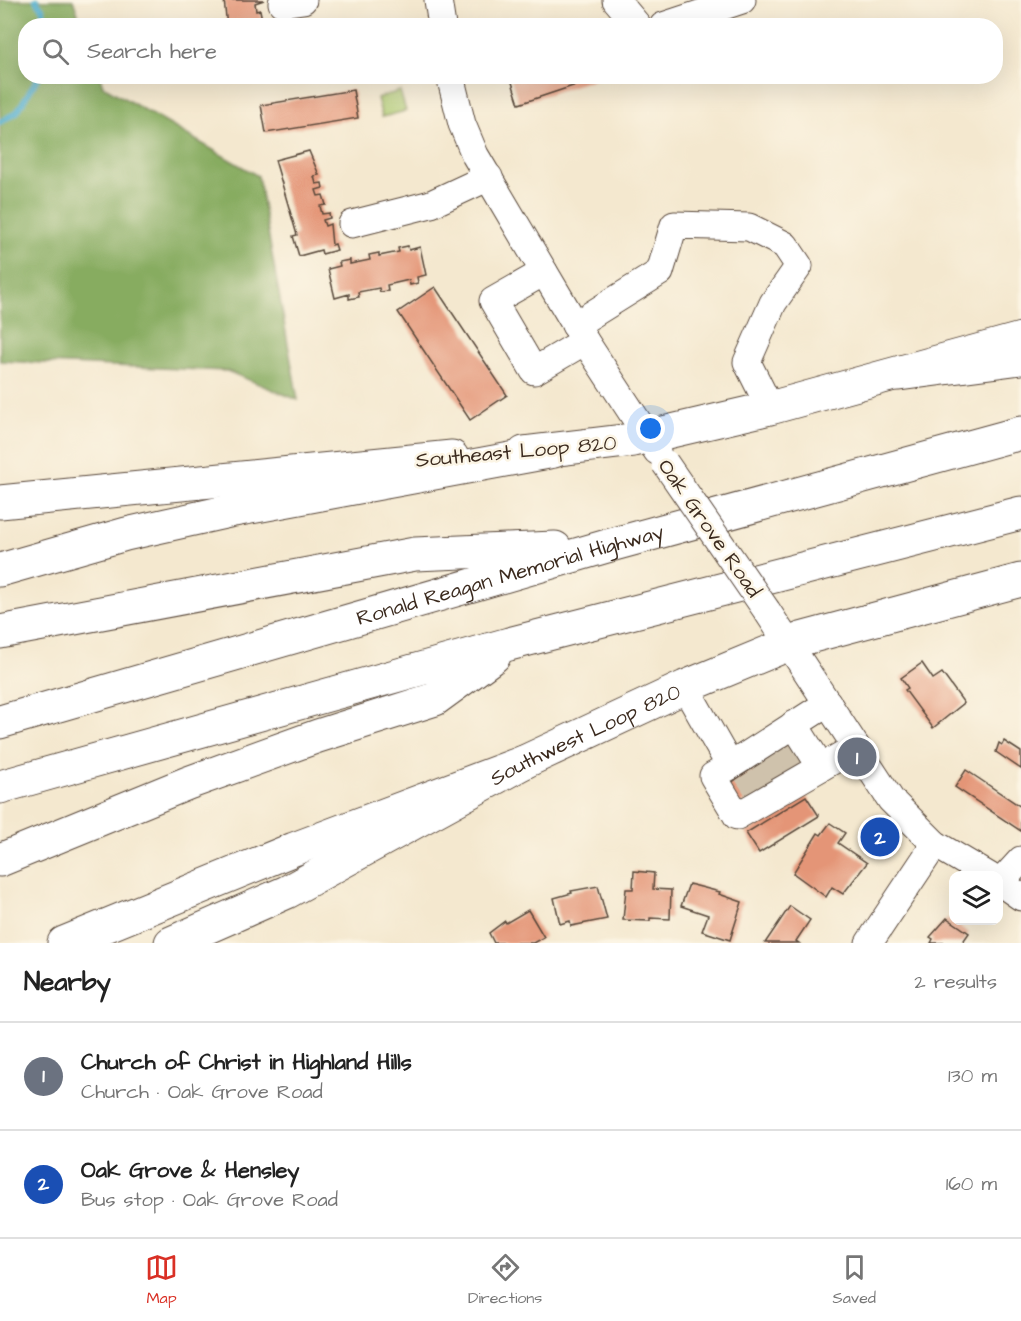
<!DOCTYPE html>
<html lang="en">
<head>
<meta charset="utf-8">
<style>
	:root { --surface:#fff; --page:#f6f6f6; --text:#222; --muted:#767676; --line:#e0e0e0; --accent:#d93025 }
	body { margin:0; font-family:"Architects Daughter",sans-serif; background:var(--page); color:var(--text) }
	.controls { position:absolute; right:18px; bottom:18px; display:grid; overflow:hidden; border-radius:12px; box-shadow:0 6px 24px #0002 }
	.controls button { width:54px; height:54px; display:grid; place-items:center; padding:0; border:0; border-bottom:2px solid var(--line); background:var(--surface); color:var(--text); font:30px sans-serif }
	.you { position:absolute; left:651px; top:429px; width:21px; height:21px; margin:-15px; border:4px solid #fff; border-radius:50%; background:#1a73e8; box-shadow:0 0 0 9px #1a73e833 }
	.badge { display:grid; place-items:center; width:39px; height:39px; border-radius:50%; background:var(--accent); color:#fff; font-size:20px; font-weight:700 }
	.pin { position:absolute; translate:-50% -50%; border:3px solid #fff; box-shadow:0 2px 6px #0006 }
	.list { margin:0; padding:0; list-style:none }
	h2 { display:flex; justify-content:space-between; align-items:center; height:78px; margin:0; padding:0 24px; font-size:26px }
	h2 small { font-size:20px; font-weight:400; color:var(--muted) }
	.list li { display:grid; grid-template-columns:39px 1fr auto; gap:18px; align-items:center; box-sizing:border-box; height:108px; padding:0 24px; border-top:2px solid var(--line) }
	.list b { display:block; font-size:22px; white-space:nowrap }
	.list p { margin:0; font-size:20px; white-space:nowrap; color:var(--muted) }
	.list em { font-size:20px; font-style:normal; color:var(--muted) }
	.icon { flex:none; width:33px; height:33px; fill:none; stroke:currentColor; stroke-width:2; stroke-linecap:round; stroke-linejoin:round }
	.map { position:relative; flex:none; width:1021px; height:943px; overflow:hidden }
	.search { position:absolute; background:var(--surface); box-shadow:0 6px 24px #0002; left:18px; right:18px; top:18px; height:66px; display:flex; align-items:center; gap:15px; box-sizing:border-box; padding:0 21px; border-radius:24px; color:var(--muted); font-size:22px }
	.sheet { height:294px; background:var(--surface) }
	nav { display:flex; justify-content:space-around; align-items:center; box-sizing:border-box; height:84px; border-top:2px solid var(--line); background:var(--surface); font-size:16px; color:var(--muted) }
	nav a { display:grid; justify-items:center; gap:3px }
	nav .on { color:var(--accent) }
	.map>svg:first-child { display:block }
	.green { fill:#aac76e; stroke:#727846; stroke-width:1.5 }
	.forest { fill:#87ac61; stroke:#616b40; stroke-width:1.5 }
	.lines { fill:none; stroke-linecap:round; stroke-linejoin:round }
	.stream { stroke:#4eaccd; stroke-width:6 }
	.building { fill:#e49577 }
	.minor-tunnel { stroke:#cfc2ac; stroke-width:27; stroke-dasharray:27 14; stroke-linecap:butt }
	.minor-casing { stroke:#574639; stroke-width:29 }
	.major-casing { stroke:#574639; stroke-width:35 }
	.highway-casing { stroke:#574639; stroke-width:35 }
	.minor { stroke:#fff; stroke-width:27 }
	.major { stroke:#fff; stroke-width:33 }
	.highway { stroke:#fff; stroke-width:33 }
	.minor-bridge-casing { stroke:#574639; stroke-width:29; stroke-linecap:butt }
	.minor-bridge { stroke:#fff; stroke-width:27 }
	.labels { text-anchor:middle; stroke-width:5; stroke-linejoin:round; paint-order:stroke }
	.street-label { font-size:21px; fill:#3b2a1e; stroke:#fcf5e5 }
</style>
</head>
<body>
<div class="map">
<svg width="1021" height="943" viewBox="0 0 1021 943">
	<rect width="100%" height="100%" fill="#fcf5e5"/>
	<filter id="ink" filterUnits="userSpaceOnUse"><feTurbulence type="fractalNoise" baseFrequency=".0167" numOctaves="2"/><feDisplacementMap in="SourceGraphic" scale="12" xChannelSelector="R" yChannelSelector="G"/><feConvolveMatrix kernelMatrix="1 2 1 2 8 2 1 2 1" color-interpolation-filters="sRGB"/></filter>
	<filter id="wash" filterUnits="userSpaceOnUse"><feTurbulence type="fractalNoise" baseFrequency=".008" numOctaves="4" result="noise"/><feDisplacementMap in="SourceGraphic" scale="24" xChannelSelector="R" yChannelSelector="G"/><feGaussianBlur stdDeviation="1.35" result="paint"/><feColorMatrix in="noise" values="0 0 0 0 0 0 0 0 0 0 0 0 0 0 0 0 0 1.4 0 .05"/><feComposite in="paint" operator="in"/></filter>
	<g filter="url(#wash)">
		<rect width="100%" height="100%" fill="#f4e8cf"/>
		<!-- green -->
		<polygon class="green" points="400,91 406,111 382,117 377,98"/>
		<!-- forest -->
		<polygon class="forest" points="0,0 73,0 82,25 26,26 26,76 100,77 103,86 258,176 298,400 227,371 0,361"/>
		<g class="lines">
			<!-- stream -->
			<g class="stream">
				<polyline points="36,0 43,10 45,26"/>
				<polyline points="0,122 17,112 39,76"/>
			</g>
		</g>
		<g id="blocks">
			<!-- building -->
			<g class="building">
				<polygon points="224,0 264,0 255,3 256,11 260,10 262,20 256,21 257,26 227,26"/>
				<polygon points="510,76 600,76 600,77 519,104"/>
				<polygon points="353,90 358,118 266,133 261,105"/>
				<polygon points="309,151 319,175 314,176 316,184 322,183 323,188 316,190 318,196 323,195 326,205 320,206 322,214 329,213 330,218 323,220 325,226 330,224 332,245 335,244 337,250 322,254 321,250 299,256 293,236 297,235 275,160"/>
				<polygon points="408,246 409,250 420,247 426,275 417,277 418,283 410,285 409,280 387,285 388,291 380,292 379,288 358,292 359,297 349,299 349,294 335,298 328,269 340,266 339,262 350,260 350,264 370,260 369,255 379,253 379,256 399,252 398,248"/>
				<polygon points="435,287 507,395 470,420 398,312"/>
				<polygon points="922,663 933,679 942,673 964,703 933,728 905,690 908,688 901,678"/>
				<polygon points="797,739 809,757 739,805 726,786"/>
				<polygon points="1004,741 1021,752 1021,769 996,752 999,743 1002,745"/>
				<polygon points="966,770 1021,807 1021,831 955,787"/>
				<polygon points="806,796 819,816 759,853 746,833"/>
				<polygon points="830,823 845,833 838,843 867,863 843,894 832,887 826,897 793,873 818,833 821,835"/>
				<polygon points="634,871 654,873 653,889 671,890 670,919 650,918 650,921 623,920 626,889 633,889"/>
				<polygon points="689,884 720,892 719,894 742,902 730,940 702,931 708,915 681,906"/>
				<polygon points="598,886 607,919 571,926 570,921 560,924 554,898 572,893 571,891"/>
				<polygon points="790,906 810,920 796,941 799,943 765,943"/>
				<polygon points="528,910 544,937 533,943 494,943 489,933 505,921 506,923"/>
				<polygon points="947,918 969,933 962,943 931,943 933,939 930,937"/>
			</g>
		</g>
	</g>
	<g filter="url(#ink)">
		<use href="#blocks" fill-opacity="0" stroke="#574639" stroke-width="1.5"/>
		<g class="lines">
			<!-- minor-tunnel -->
			<g class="minor-tunnel">
				<polyline points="781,750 792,769"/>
				<polyline points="764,761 776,780"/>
				<polyline points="747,773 759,791"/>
			</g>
			<defs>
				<g id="minor">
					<polyline points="438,0 442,26"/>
					<polyline points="616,0 638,26"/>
					<polyline points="282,3 303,0"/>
					<polyline points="663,26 742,0"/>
					<polyline points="450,76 462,124 475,155 585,341 657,451"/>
					<polyline points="352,224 431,204 489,177"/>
					<polyline points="544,272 493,301 534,371 585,341"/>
					<polyline points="575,325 660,272 674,225 749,227 785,245 799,266 773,303 747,362 770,408"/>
					<polyline points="767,611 891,800 935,844 989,876"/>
					<polyline points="685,687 730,766 828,703"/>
					<polyline points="794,724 821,767"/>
					<polyline points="730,766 713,776 737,816 856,747"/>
					<polyline points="998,881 1021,897"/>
					<polyline points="1000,883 1021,860"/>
					<polyline points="869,943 935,844"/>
				</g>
				<g id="major">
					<polyline points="524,453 633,440 770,408 1021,339"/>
					<polyline points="0,502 452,457"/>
					<path id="s1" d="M171,943L287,892L524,762L685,687L801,639L1021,580"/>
				</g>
				<g id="highway">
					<polyline points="899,374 1021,358"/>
					<polyline points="0,570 126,534 234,510 554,451"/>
					<polyline points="0,632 415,554 555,548"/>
					<path id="s2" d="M0,722L607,546L1021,433"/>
					<polyline points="0,787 509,644 1021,513"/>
					<polyline points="0,860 188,783 318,736 435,699 494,656"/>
					<polyline points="64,943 294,849 524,762"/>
				</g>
			</defs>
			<!-- minor casing -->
			<use href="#minor" class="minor-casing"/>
			<!-- major casing -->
			<use href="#major" class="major-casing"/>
			<!-- highway casing -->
			<use href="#highway" class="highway-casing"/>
			<!-- minor -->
			<use href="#minor" class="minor"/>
			<!-- major -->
			<use href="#major" class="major"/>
			<!-- highway -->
			<use href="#highway" class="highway"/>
			<defs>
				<polyline id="minor-bridge" points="665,463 767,611"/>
			</defs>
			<!-- minor-bridge casing -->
			<use href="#minor-bridge" class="minor-bridge-casing"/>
			<!-- minor-bridge -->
			<use href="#minor-bridge" class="minor-bridge"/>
		</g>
	</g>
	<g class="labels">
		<!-- street labels -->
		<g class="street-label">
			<text transform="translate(516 451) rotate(-5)" y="7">Southeast Loop 820</text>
			<text transform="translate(710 528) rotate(55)" y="7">Oak Grove Road</text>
			<text dy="7" stroke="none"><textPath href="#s2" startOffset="531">Ronald Reagan Memorial Highway</textPath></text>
			<text dy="7" stroke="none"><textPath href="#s1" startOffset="464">Southwest Loop 820</textPath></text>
		</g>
	</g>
</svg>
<div class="controls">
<button><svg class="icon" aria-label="layers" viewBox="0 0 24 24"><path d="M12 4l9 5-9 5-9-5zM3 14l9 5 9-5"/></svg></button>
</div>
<div class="you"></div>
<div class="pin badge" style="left:857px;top:757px;background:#6b7280">1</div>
<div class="pin badge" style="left:880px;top:837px;background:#1a4fb4">2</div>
<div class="search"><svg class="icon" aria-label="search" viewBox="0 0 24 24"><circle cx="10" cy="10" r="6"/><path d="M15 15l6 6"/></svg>Search here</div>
</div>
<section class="sheet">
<h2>Nearby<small>2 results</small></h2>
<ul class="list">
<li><span class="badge" style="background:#6b7280">1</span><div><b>Church of Christ in Highland Hills</b><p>Church · Oak Grove Road</p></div><em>130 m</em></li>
<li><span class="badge" style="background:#1a4fb4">2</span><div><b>Oak Grove &amp; Hensley</b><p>Bus stop · Oak Grove Road</p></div><em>160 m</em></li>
</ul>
</section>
<nav>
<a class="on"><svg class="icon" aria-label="map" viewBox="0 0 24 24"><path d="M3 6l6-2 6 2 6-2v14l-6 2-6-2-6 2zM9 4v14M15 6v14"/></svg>Map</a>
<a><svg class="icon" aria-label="directions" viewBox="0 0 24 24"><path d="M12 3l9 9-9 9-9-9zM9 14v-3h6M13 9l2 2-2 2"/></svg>Directions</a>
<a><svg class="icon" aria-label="saved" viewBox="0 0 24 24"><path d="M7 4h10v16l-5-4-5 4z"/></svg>Saved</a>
</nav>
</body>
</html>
